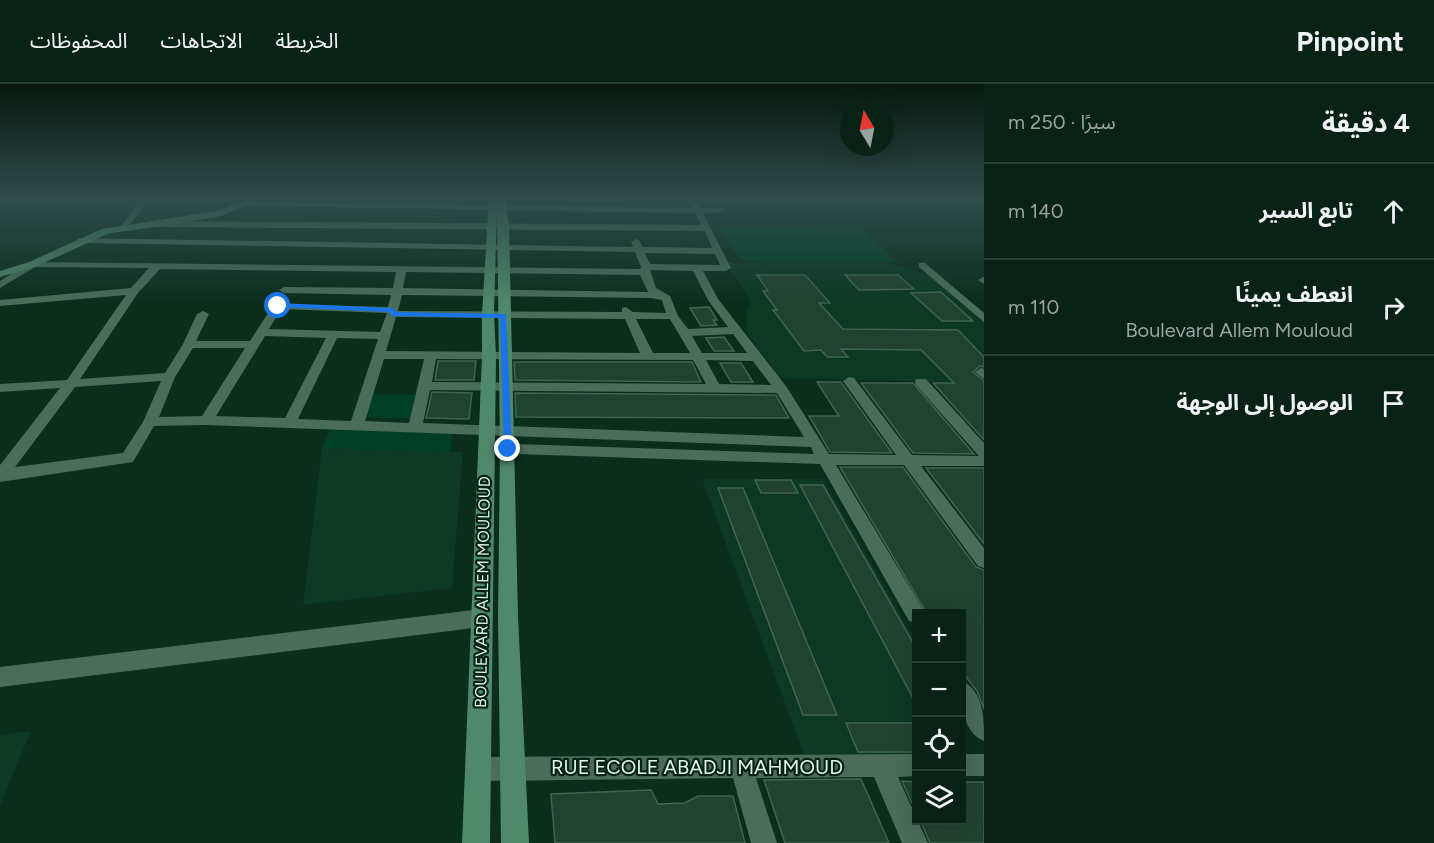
<!DOCTYPE html>
<html lang="ar">
<head>
<meta charset="utf-8">
<style>
	:root { --surface:#082215; --page:#112a1e; --text:#f1f3f6; --muted:#98a4a0; --line:#293f34 }
	body { margin:0; font-family:Figtree,"Noto Sans Arabic",sans-serif; background:var(--page); color:var(--text); direction:rtl }
	.controls { position:absolute; right:18px; bottom:18px; display:grid; overflow:hidden; border-radius:0px; box-shadow:0 6px 24px #0002 }
	.controls button { width:54px; height:54px; display:grid; place-items:center; padding:0; border:0; border-bottom:2px solid var(--line); background:var(--surface); color:var(--text); font:30px sans-serif }
	.compass { position:absolute; left:840px; top:18px; width:54px; height:54px; border-radius:50%; background:var(--surface); box-shadow:0 6px 24px #0002; rotate:350deg }
	.stop { position:absolute; width:18px; height:18px; margin:-14px; border:4px solid #1a73e8; border-radius:50%; background:#fff }
	.stop.end { background:#1a73e8; border-color:#fff; box-shadow:0 2px 6px #0008 }
	.list { margin:0; padding:0; list-style:none }
	h2 { display:flex; justify-content:space-between; align-items:center; height:78px; margin:0; padding:0 24px; font-size:26px }
	h2 small { font-size:20px; font-weight:400; color:var(--muted) }
	.list li { display:grid; grid-template-columns:39px 1fr auto; gap:18px; align-items:center; box-sizing:border-box; height:96px; padding:0 24px; border-top:2px solid var(--line) }
	.list b { display:block; font-size:22px; white-space:nowrap }
	.list p { margin:0; font-size:20px; white-space:nowrap; color:var(--muted) }
	.list em { font-size:20px; font-style:normal; color:var(--muted) }
	.icon { flex:none; width:33px; height:33px; fill:none; stroke:currentColor; stroke-width:2; stroke-linecap:round; stroke-linejoin:round }
	.map { position:relative; flex:none; width:984px; height:759px; overflow:hidden; direction:ltr }
	header { display:flex; align-items:center; gap:36px; box-sizing:border-box; height:84px; padding:0 30px; background:var(--surface); border-bottom:2px solid var(--line) }
	header strong { font-size:28px }
	nav { display:flex; gap:33px; margin-inline-start:auto; font-size:21px }
	main { display:flex }
	aside { flex:1; background:var(--surface) }
	.map>svg:first-child { display:block }
	.built { fill:#0c3824 }
	.green { fill:#003f25 }
	.building { fill:#214230; stroke:#426351; stroke-width:1.5 }
	.lines { fill:none; stroke-linecap:round; stroke-linejoin:round }
	.minor { fill:#4a6c59; fill-rule:evenodd }
	.secondary { fill:#4f886a; fill-rule:evenodd }
	.route { fill:#1a73e8 }
	.labels { text-anchor:middle; stroke-width:4.5; stroke-linejoin:round; paint-order:stroke }
	.street-label { font-size:16px; fill:#e3f6eb; stroke:#022313 }
	.near-street-label { font-size:20px; fill:#e3f6eb; stroke:#022313 }
</style>
</head>
<body>
<header>
<strong>Pinpoint</strong>
<nav><a>الخريطة</a><a>الاتجاهات</a><a>المحفوظات</a></nav>
</header>
<main>
<aside>
<h2>4 دقيقة<small>سيرًا · 250 m</small></h2>
<ul class="list">
<li><svg class="icon" aria-label="ahead" viewBox="0 0 24 24"><path d="M12 20V5M6 11l6-6 6 6"/></svg><div><b>تابع السير</b></div><em>140 m</em></li>
<li><svg class="icon" aria-label="right" viewBox="0 0 24 24"><path d="M7 20v-9h11M14 6l5 5-5 5"/></svg><div><b>انعطف يمينًا</b><p>Boulevard Allem Mouloud</p></div><em>110 m</em></li>
<li><svg class="icon" aria-label="arrive" viewBox="0 0 24 24"><path d="M6 21V4h12l-3 4 3 4H6"/></svg><div><b>الوصول إلى الوجهة</b></div></li>
</ul>
</aside>
<div class="map">
<svg width="984" height="759" viewBox="0 0 984 759">
	<rect width="100%" height="100%" fill="#0b2d1c"/>
	<!-- built -->
	<g class="built">
		<polygon points="726,178 888,179 934,193 984,237 984,299 780,294 747,249 747,226 751,218"/>
		<polygon points="322,364 463,368 452,504 303,521"/>
		<polygon points="702,395 823,395 916,557 916,670 804,671"/>
		<polygon points="31,647 0,722 0,651"/>
	</g>
	<!-- green -->
	<g class="green">
		<polygon points="856,141 898,178 741,177 718,142"/>
		<polygon points="373,310 417,311 411,335 365,333"/>
		<polygon points="329,346 453,349 450,368 322,364"/>
	</g>
	<!-- building -->
	<g class="building">
		<polygon points="757,191 805,191 830,219 819,219 843,245 958,246 984,273 984,283 980,282 973,288 984,297 984,356 933,299 954,299 921,266 841,265 848,273 827,273 821,266 804,267 773,226 777,226 763,207 768,207"/>
		<polygon points="845,191 898,191 914,205 859,206"/>
		<polygon points="941,208 973,237 942,237 911,209"/>
		<polygon points="709,223 717,236 713,236 717,241 701,242 690,224"/>
		<polygon points="724,253 734,267 714,267 706,254"/>
		<polygon points="438,277 476,277 474,296 435,296"/>
		<polygon points="514,278 692,278 701,298 515,296"/>
		<polygon points="720,279 741,279 753,298 731,298"/>
		<polygon points="817,298 841,298 892,369 830,368 809,332 839,332"/>
		<polygon points="861,299 913,299 974,370 913,369"/>
		<polygon points="432,308 472,309 469,335 426,334"/>
		<polygon points="515,309 776,311 789,334 516,333"/>
		<polygon points="840,383 903,383 976,483 984,486 984,625 977,607 962,588 962,530 927,530"/>
		<polygon points="926,384 984,384 984,460"/>
		<polygon points="755,396 791,396 798,409 761,409"/>
		<polygon points="800,401 823,401 916,564 916,620"/>
		<polygon points="718,404 743,404 837,631 803,631"/>
		<polygon points="846,639 916,639 916,668 858,668"/>
		<polygon points="861,695 889,759 785,759 764,696"/>
		<polygon points="902,697 916,698 916,728"/>
		<polygon points="962,698 984,698 984,759 930,759 920,736 962,736"/>
		<polygon points="651,706 658,720 685,719 698,712 733,712 745,759 555,759 551,710"/>
	</g>
	<g class="lines">
		<!-- minor -->
		<g class="minor">
			<polygon points="142,114 149,115 236,114 232,116 145,120 128,144 122,144 121,142"/>
			<path d="M686,114H694L700,124H722L726,126L722,128L703,129L731,184L726,187H703L718,215L786,302L829,370L896,371L843,297L849,293L854,294L912,371L979,372L916,301L915,298L916,295H926L984,359V382H921L984,464V484L978,482L904,381H836L923,525L925,530H916V539L909,537L820,380L486,369L479,364L486,359L814,370L811,363L206,341L154,342L133,378L0,398V381L60,304L0,308V300L67,296L126,211L0,222V216L131,204L149,184L35,183L0,204V197L30,178L640,185L641,183L635,168L81,159L78,158V154L633,163L631,158L636,155L639,156L643,163L712,164L705,147L150,143L146,140L150,137L702,141L695,129L247,122L243,120L247,118L692,124ZM645,169L715,170L720,181L650,180ZM160,185L396,188L393,204L284,203L279,206L284,209L391,211L388,223L274,220L250,257H196L209,230L203,227L197,230L183,260L165,289L80,295L138,209ZM650,186L693,187L708,216L728,243L688,245L678,232L670,212L656,204ZM406,188L640,191L648,208L403,204ZM402,211L651,214L662,216L666,229L633,228L626,223L622,224V228L398,227ZM281,225L387,229L380,248L269,245ZM396,233L625,235L640,269L386,267ZM636,235H670L690,269H653ZM733,250L747,269H702L692,252ZM265,252L326,254L285,334L216,332ZM337,254L378,255L351,337L298,335ZM193,264H245L202,332L159,333L175,293ZM384,275H424L409,339L365,337ZM436,275L693,276L706,300L432,298ZM706,276L753,277L771,301L719,300ZM161,297L143,338L123,369L15,383L75,303ZM430,306L777,309L804,353L423,339Z"/>
			<polygon points="919,179 925,179 984,229 984,238 919,183"/>
			<polygon points="983,193 984,193 984,200 978,196"/>
			<polygon points="981,284 984,285 984,295 975,288"/>
			<polygon points="482,525 489,528 492,534 489,540 482,543 0,603 0,583"/>
			<path d="M962,597C984,607 984,636 984,657C962,648 960,618 962,597Z"/>
			<polygon points="916,670 916,692 898,693 928,759 902,759 874,693 756,694 777,759 751,759 733,694 478,697 470,693 466,685 470,677 478,673"/>
			<rect x="962" y="670" width="22" height="22"/>
		</g>
		<!-- secondary -->
		<g class="secondary">
			<polygon points="253,114 265,114 218,133 107,150 37,182 0,193 0,187 29,178 102,145 216,127"/>
			<polygon points="489,114 505,114 509,142 518,532 529,759 501,759 498,532 500,365 497,120 494,230 496,272 490,759 462,759 482,272 482,230"/>
		</g>
	</g>
	<!-- sky -->
	<linearGradient id="sky" x2="0" y2="1"><stop stop-color="#06190f"/><stop offset="0.52" stop-color="#2e4c4b"/><stop offset="1" stop-color="#2e4c4b" stop-opacity="0"/></linearGradient>
	<rect width="984" height="220" fill="url(#sky)"/>
	<!-- route -->
	<polygon class="route" points="278,219 393,224 396,228 506,230 512,367 505,367 504,365 500,234 392,232 389,228 276,223"/>
	<g class="labels">
		<!-- street labels -->
		<g class="street-label">
			<text transform="translate(482 508) rotate(-89)" y="6">BOULEVARD ALLEM MOULOUD</text>
		</g>
		<!-- near-street labels -->
		<g class="near-street-label">
			<text x="697" y="690">RUE ECOLE ABADJI MAHMOUD</text>
		</g>
	</g>
</svg>
<div class="controls">
<button>+</button>
<button>−</button>
<button><svg class="icon" aria-label="locate" viewBox="0 0 24 24"><circle cx="12" cy="12" r="6"/><path d="M12 2v4M12 18v4M2 12h4M18 12h4"/></svg></button>
<button><svg class="icon" aria-label="layers" viewBox="0 0 24 24"><path d="M12 4l9 5-9 5-9-5zM3 14l9 5 9-5"/></svg></button>
</div>
<svg class="compass" viewBox="-18 -18 36 36"><path d="M0-13l5 13h-10z" fill="#e53935"/><path d="M0 13l5-13h-10z" fill="#98a4a0"/></svg>
<div class="stop" style="left:278px;top:222px"></div>
<div class="stop end" style="left:508px;top:365px"></div>
</div>
</main>
</body>
</html>
